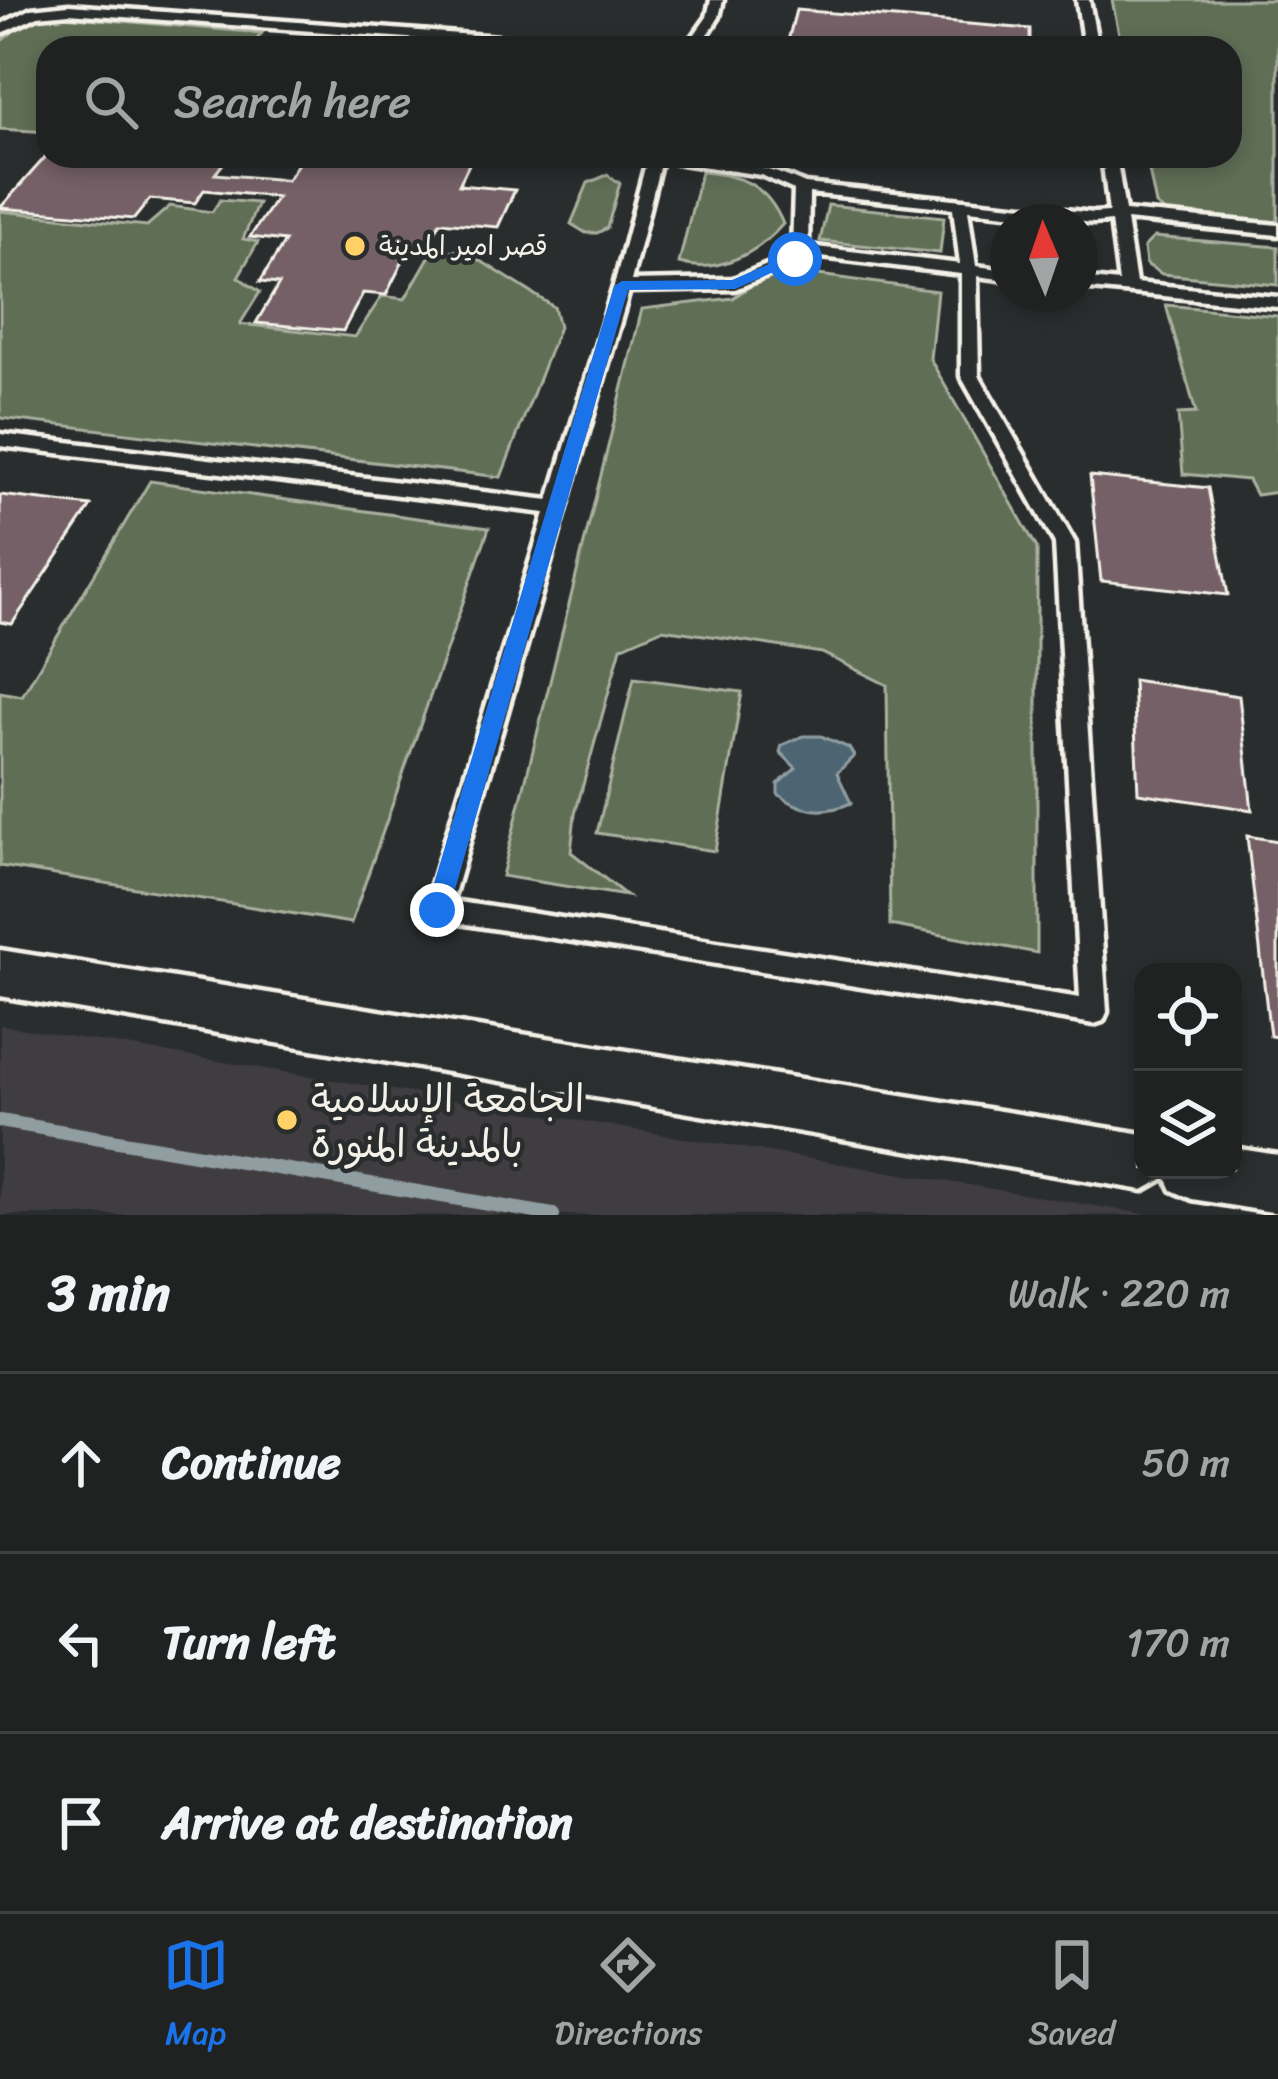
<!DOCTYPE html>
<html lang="en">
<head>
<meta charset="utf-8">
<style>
	:root { --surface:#202222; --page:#2d2f2f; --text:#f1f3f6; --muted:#a2a4a5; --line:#3d3f40; --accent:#1a73e8 }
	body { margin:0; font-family:Sriracha,"Playpen Sans Arabic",sans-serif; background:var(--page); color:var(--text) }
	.controls { position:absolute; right:36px; bottom:36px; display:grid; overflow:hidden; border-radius:24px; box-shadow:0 6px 18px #0003 }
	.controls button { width:108px; height:108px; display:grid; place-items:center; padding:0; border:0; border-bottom:3px solid var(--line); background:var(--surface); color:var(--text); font:60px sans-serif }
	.compass { position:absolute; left:990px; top:204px; width:108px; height:108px; border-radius:50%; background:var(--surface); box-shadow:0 6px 18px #0003; rotate:358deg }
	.stop { position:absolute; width:36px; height:36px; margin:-27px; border:9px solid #1a73e8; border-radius:50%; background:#fff }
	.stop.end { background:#1a73e8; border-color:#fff; box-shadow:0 3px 12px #0008 }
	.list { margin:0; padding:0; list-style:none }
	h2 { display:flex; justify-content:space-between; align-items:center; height:156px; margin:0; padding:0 48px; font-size:51px }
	h2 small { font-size:39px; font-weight:400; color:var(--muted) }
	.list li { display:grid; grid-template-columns:78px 1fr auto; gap:36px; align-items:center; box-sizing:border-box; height:180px; padding:0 48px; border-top:3px solid var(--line) }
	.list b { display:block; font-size:45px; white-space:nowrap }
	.list em { font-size:39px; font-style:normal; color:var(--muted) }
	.icon { flex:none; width:66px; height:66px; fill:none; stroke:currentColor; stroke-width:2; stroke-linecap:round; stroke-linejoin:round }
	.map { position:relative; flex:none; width:1278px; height:1215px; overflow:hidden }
	.search { position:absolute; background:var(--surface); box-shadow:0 6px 18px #0003; left:36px; right:36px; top:36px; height:132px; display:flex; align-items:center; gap:30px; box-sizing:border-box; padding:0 42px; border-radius:36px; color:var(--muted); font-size:45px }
	.sheet { height:696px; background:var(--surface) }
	nav { display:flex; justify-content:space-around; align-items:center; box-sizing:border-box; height:168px; border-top:3px solid var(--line); background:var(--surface); font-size:33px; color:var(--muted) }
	nav a { display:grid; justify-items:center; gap:6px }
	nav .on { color:var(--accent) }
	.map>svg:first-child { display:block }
	.built { fill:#403d3f }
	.green { fill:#616e56; stroke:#aab09f; stroke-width:3 }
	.water { fill:#4e6572; stroke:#909da1; stroke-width:3 }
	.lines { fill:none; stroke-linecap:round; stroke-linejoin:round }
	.stream { stroke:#909da1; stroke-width:14 }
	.building { fill:#746167; stroke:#f4f1e8; stroke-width:3 }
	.service-casing { stroke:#f4f1e8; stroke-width:9 }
	.minor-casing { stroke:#f4f1e8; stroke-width:9 }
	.service { fill:#2a2d2e; fill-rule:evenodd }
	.minor { fill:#2a2d2e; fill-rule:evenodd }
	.route { fill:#1a73e8 }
	.poi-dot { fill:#ffd166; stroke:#2a2d2e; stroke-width:4.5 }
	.labels { text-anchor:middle; stroke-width:9; stroke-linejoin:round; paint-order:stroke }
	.far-poi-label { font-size:27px; fill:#f4f1e8; stroke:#2a2d2e; text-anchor:start }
	.near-poi-label { font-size:39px; fill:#f4f1e8; stroke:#2a2d2e; text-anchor:start }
</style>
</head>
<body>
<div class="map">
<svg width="1278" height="1215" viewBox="0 0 1278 1215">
	<rect width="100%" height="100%" fill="#2a2d2e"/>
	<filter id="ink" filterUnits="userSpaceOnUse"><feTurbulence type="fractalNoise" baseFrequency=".00833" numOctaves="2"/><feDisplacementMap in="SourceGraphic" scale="24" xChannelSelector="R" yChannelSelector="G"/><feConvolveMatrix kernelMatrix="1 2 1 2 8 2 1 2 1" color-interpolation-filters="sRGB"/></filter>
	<g filter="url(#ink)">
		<!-- built -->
		<polygon class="built" points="0,1025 1150,1215 0,1215"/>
		<!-- green -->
		<g class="green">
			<polygon points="1112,0 1278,0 1278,222 1165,212 1156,205 1146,156 1230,156 1230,48 1122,48"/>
			<polygon points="62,16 262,33 250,48 48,48 48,132 0,129 0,42 28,19"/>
			<path d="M701,172C742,175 767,185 783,224C758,253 717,275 679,263Z"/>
			<polygon points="607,175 620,183 607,228 597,233 586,233 571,224 588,183"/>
			<polygon points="220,200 258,203 243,239 258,242 238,277 260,292 240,324 355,337 382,296 405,299 429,257 462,249 554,307 559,327 501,477 0,418 0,211 147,226 170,206 212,212"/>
			<polygon points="828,205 944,217 940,253 820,241"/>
			<polygon points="1154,237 1278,247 1278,285 1162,274 1146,264 1144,247"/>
			<polygon points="782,270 937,291 930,359 1037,548 1037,953 890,925 887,685 822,653 732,639 662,629 621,647 575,814 571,852 627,896 502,876 642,309 733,298 760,279"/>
			<polygon points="1166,305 1278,316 1278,492 1256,495 1248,480 1183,474 1178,414 1196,413"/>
			<polygon points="150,481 489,528 351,923 0,866 0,692 22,696"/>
			<polygon points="634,678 742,692 715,851 597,833"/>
		</g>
		<!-- water -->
		<path class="water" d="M821,736L849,748L854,756L837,773L851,803C823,815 802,812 778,794V784L796,768L780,752L782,745L803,736Z"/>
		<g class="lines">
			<!-- stream -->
			<polyline class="stream" points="0,1121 553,1215"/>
		</g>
		<!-- building -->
		<g class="building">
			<polygon points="796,10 1030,29 1030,48 786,48"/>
			<polygon points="48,154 226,160 215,174 287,180 303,156 454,156 472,158 459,185 515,190 498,227 440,222 425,253 408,251 386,295 363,293 343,331 256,323 279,284 260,282 285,241 250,237 277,197 204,190 195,203 150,199 134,219 0,208"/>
			<polygon points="1090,476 1208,488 1228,595 1101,581"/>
			<polygon points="0,495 91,506 12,624 0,622"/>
			<polygon points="1133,680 1239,696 1252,810 1138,793"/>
			<polygon points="1247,836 1278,841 1278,1037 1270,1036"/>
		</g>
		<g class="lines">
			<defs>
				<g id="service">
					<polygon points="711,0 723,0 719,17 699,48 685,48 707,17"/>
					<polygon points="1077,0 1089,0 1098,48 1084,48"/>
					<polygon points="69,5 595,44 602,48 542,48 69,13 38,16 0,34 0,25 31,9"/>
					<path d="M648,156C704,156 754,160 805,184L1094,213L1109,212L1102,156H1116L1125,211L1278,225V235L1126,220L1136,283L1278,297V307L1080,288V278L1119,282L1111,221L1094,223L968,210L976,266L1008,270V280L977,276L979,376L1075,543L1107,1012L1103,1021L1094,1024L428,918L424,910L545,513L0,446V434L549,500L614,286ZM661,160L761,175L794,190L792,250L789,256L733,279L631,281ZM809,193L953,208L960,264L808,246ZM805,255L961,274V376L1055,543L1080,998L452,901L629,291L735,289L801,262Z"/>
				</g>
				<polygon id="minor" points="0,950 1143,1134 1143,1170 1233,1170 1233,1148 1278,1155 1278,1213 1192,1199 1172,1190 1166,1177 1143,1190 0,996"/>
			</defs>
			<!-- service casing -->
			<use href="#service" class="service-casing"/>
			<!-- minor casing -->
			<use href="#minor" class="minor-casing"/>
			<!-- service -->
			<use href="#service" class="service"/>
			<!-- minor -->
			<use href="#minor" class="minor"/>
		</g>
	</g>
	<!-- route -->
	<polygon class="route" points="790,255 803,259 735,289 628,290 449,910 437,920 429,917 426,910 614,286 622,281 732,280"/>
	<!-- markers -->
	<g class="poi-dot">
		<circle cx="355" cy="246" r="12"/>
		<circle cx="287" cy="1120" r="12"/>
	</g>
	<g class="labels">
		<!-- far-poi labels -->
		<g class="far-poi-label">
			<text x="379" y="255">قصر امير المدينة</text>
		</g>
		<!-- near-poi labels -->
		<g class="near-poi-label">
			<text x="311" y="1112">الجامعة الإسلامية<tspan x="311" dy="45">بالمدينة المنورة</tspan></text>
		</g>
	</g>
</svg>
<div class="controls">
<button><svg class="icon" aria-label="locate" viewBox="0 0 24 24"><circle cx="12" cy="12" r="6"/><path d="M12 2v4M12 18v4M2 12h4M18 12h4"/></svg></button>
<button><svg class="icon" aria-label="layers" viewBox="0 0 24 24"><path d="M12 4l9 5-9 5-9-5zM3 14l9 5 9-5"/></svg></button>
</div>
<svg class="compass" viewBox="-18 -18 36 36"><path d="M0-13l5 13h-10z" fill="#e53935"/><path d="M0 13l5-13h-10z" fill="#a2a4a5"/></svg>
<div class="stop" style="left:795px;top:259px"></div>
<div class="stop end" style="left:437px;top:910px"></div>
<div class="search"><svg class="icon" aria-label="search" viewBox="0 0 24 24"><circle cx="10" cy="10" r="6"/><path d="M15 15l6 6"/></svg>Search here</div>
</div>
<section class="sheet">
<h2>3 min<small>Walk · 220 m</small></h2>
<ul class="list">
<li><svg class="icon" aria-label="ahead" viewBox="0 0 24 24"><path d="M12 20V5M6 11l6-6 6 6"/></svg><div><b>Continue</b></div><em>50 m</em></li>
<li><svg class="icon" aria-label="left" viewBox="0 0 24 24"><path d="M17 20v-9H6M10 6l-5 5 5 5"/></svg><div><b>Turn left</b></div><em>170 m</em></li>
<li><svg class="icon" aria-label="arrive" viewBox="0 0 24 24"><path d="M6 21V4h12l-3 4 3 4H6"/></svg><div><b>Arrive at destination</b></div></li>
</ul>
</section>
<nav>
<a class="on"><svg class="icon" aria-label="map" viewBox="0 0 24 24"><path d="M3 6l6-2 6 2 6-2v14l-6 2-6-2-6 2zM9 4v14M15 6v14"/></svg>Map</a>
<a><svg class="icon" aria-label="directions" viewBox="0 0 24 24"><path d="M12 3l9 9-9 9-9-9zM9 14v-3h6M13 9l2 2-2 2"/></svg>Directions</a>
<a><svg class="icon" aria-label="saved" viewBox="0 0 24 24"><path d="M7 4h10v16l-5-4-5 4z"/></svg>Saved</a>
</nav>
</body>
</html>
